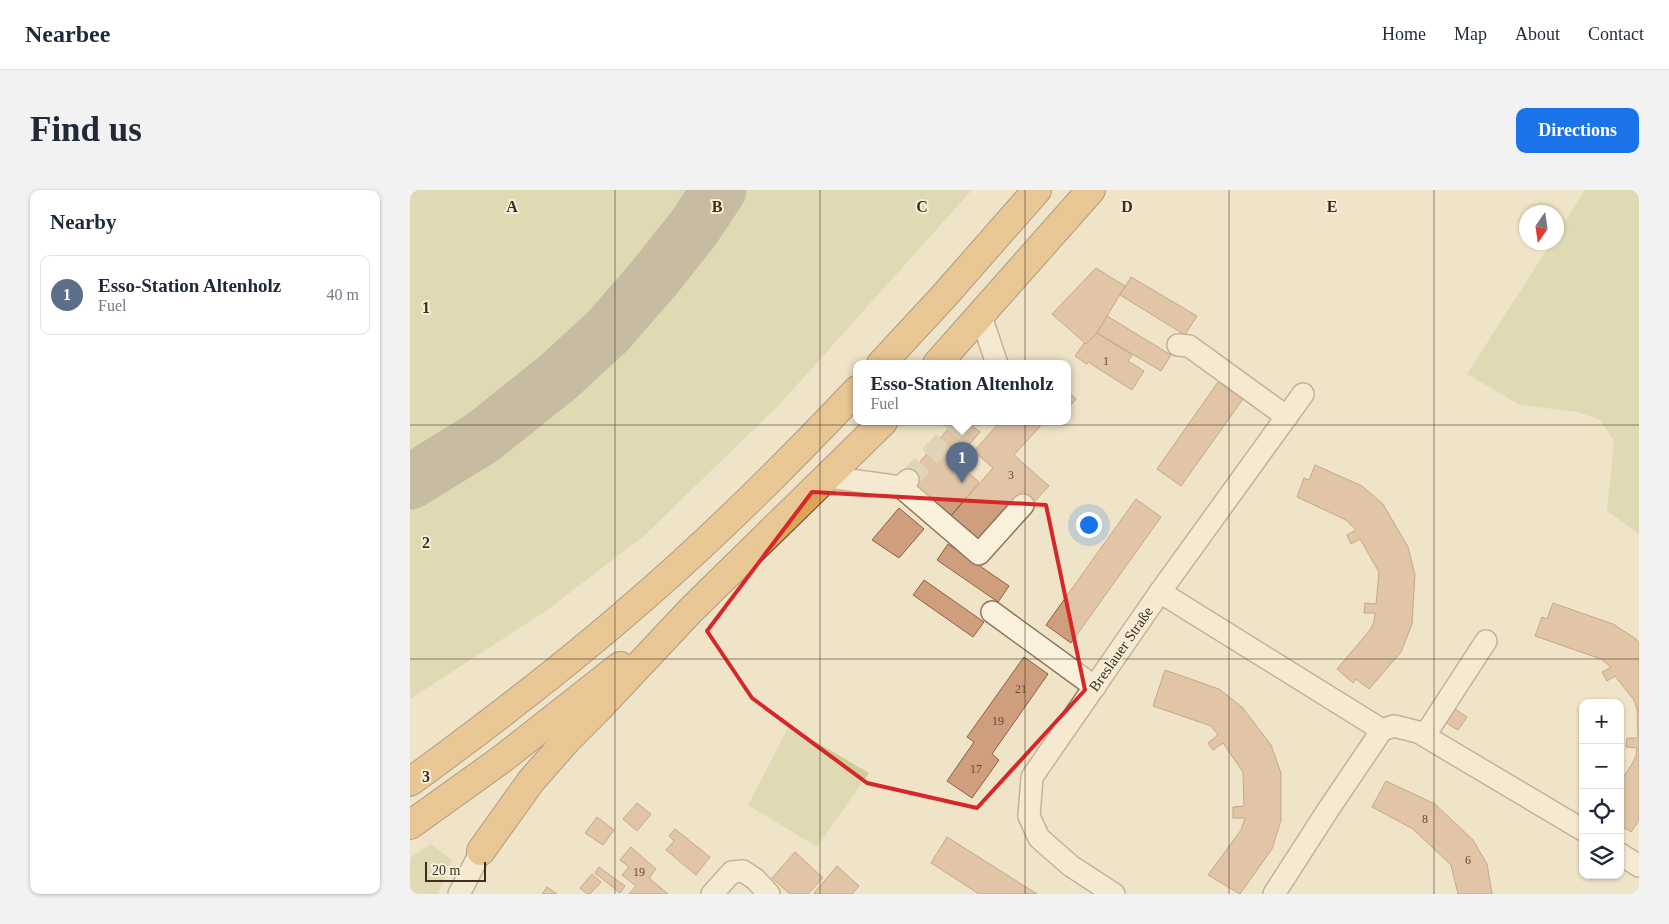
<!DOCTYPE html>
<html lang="en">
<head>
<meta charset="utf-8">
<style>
	:root { --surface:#fff; --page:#f2f2f3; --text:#1f2937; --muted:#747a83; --line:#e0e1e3; --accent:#1a73e8 }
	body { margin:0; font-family:"Times New Roman",serif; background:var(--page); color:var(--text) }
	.controls { position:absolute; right:15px; bottom:15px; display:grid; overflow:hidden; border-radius:10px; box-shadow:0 1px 4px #0004 }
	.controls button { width:45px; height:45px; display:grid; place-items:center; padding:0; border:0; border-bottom:1px solid var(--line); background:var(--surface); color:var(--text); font:25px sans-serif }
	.compass { position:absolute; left:1109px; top:15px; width:45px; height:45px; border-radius:50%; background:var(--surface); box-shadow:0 1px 4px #0004; rotate:193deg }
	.scale { position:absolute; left:15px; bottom:12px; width:61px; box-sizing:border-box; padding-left:5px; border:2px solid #3d2e20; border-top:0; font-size:14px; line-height:18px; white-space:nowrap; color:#3d2e20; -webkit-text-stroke:4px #f7eed8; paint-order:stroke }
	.you { position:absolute; left:678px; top:334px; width:18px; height:18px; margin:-12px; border:4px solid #fff; border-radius:50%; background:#1a73e8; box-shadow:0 0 0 8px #1a73e833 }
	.badge { display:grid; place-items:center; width:32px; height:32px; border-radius:50%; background:var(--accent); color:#fff; font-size:16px; font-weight:700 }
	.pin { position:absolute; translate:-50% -41px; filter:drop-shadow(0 1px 2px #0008) }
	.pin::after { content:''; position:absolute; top:26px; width:18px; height:15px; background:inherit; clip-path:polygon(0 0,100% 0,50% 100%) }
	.popup { position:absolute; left:443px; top:170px; width:218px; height:65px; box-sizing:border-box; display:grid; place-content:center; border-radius:10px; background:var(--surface); filter:drop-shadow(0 1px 4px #0005); font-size:16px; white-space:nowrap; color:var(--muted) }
	.popup b { font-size:19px; color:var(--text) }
	.popup::after { content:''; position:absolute; left:50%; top:100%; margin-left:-10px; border:10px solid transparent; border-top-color:var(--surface) }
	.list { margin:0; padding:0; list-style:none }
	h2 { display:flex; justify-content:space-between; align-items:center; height:65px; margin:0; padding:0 20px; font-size:21px }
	h2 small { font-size:16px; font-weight:400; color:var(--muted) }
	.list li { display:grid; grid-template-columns:32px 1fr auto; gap:15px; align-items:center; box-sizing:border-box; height:80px; margin:0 10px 10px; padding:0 10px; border:1px solid var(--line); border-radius:10px }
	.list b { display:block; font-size:19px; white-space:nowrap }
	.list p { margin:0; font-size:16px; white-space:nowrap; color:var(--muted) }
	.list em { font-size:16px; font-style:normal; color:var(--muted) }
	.icon { flex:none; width:28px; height:28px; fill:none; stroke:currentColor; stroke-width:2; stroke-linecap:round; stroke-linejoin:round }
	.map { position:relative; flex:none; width:1229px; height:704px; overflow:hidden; border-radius:10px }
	header { display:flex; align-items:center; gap:30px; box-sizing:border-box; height:70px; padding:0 25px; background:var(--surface); border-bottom:1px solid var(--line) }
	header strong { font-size:24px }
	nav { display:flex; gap:28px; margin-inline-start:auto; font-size:18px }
	.intro { display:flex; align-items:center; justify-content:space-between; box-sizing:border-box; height:120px; padding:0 30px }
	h1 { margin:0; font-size:35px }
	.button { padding:12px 22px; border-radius:10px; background:var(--accent); color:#fff; font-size:18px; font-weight:700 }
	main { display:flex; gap:30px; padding:0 30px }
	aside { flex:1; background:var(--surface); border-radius:10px; box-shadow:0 1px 4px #0004 }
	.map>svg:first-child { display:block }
	.green { fill:#c9cf9b }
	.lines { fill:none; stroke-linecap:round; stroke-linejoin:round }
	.taxiway { stroke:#968974; stroke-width:55 }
	.building { fill:#cf9f7d; stroke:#8d5f41 }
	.minor-tunnel { stroke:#ccc0a6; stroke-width:21; stroke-dasharray:21 11; stroke-linecap:butt }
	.minor-casing { stroke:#8d765c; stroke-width:24 }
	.highway-casing { stroke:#5b4430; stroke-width:30 }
	.minor { stroke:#faf1dc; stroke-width:21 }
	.highway { stroke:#e0a458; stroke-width:28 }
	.marked { fill:none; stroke:#d62828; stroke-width:4; stroke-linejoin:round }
	.grid { fill:none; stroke:#3d2e20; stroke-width:1; stroke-opacity:0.55 }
	.labels { text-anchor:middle; stroke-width:4; stroke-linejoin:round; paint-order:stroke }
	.number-label { font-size:12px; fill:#624a37 }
	.street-label { font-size:15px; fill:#3d2e20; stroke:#f7eed8 }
	.grid-label { font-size:16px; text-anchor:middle; font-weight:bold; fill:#3d2e20; stroke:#f7eed8; stroke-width:4; stroke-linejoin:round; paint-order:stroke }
</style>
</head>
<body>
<header>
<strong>Nearbee</strong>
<nav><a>Home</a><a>Map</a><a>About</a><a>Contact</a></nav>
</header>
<div class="intro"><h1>Find us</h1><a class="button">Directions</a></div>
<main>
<aside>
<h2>Nearby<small></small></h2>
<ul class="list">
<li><span class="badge" style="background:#5c6f8a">1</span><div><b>Esso-Station Altenholz</b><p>Fuel</p></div><em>40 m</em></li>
</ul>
</aside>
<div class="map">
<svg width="1229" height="704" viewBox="0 0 1229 704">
	<rect width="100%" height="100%" fill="#f0e4c8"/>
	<!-- green -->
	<g class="green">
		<polygon points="0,0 277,0 253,37 206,95 151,153 81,216 0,266"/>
		<polygon points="337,0 562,0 369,215 235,345 136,421 0,509 0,320 39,299 160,211 239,130 325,23"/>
		<polygon points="1175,0 1229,0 1229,344 1197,321 1204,251 1190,230 1168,222 1110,215 1057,184 1141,53 1146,52 1147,44"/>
		<polygon points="379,536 459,583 407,657 338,615"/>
		<polygon points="21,654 42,670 28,704 0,704 0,668"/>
	</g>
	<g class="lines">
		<!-- taxiway -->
		<polyline class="taxiway" points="0,292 73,247 148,187 198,141 244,88 283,39 309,0"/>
	</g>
	<!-- building -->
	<g class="building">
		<polygon points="686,78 715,96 687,143 676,154 642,124"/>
		<polygon points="721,87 787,126 775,145 710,105"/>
		<polygon points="697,126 761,165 751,181 687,143"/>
		<polygon points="687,143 722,165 718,171 734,181 722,200 678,172 677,174 665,166 674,153 676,154"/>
		<polygon points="808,192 833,209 771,296 747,279"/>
		<polygon points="657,201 666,209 657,220"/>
		<polygon points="544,232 557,232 570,242 545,271 569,292 540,327 496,288"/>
		<polygon points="590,232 634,232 604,265 639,296 624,312 612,301 568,350 540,327 583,278 564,261"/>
		<polygon points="905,275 952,296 973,314 998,357 1005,385 1002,434 991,462 959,499 946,489 943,493 927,479 960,440 964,432 965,423 954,423 955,413 966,414 969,382 950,349 941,354 937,345 946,340 936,330 887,307 894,288 899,290"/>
		<polygon points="726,309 751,327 661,453 636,435"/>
		<polygon points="489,318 514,339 489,368 462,350"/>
		<polygon points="538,354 599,396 588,412 527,370"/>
		<polygon points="514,390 574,432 563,447 503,405"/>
		<polygon points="1143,413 1203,434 1226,449 1229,453 1229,630 1221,642 1210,635 1210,592 1222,574 1226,566 1227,558 1216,557 1217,548 1228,548 1227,519 1224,510 1205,486 1197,491 1192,482 1201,477 1191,469 1125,446 1132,427 1137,429"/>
		<polygon points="614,467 638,484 582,564 589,570 562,608 537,591 564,552 557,547"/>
		<polygon points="755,480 809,499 832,517 861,555 871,583 871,630 862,659 830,704 798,685 831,640 835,628 823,628 823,617 834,616 833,582 813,553 803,560 798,553 808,545 801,536 743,516"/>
		<polygon points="1045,519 1057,527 1048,540 1036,533"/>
		<polygon points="976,591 1025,614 1063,650 1077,674 1082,704 1048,704 1041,675 1003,639 962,617"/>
		<polygon points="227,613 241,624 227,641 213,629"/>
		<polygon points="187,627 204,640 193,655 175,643"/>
		<polygon points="265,639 300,667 286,685 256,660 264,651 259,646"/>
		<polygon points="537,647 627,704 569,704 521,673"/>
		<polygon points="221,657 246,679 239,688 258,704 219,704 226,696 212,685 219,677 210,670"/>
		<polygon points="385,662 413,688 398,704 380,704 362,688"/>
		<polygon points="427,676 449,696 442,704 405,704 404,703"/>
		<polygon points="189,677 215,696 210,703 185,683"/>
		<polygon points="182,684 191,692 180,704 177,704 170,698"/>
		<polygon points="137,697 147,704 132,704"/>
	</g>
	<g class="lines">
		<!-- minor-tunnel -->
		<polyline class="minor-tunnel" points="498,290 551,232"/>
		<defs>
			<g id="minor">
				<polyline points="571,126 587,174"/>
				<polyline points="768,155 779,156 877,227"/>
				<polyline points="418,287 491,297 498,290"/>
				<polyline points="491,297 569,364 613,315"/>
				<polyline points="750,402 972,540 984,536 1008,542 1173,640"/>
				<polyline points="582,422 685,497"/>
				<polyline points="1015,545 1076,451"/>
				<polyline points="1210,664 1229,676"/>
				<polyline points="49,704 71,661"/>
				<polyline points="302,704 322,682 333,681 345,689 359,704"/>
				<polyline points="704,704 661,676 629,648 619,626 622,587 750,402 893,204"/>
				<polyline points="864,704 918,620 972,540"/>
			</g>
			<g id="highway">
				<polyline points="471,174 534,106 627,0"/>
				<polyline points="527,174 681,0"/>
				<path d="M0,592C78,535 154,477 226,414C303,348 378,273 447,200"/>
				<polyline points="0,635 92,569 210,476"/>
				<polyline points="71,661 121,591 157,550 187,520 282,419 473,232"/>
			</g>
		</defs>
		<!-- minor casing -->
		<use href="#minor" class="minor-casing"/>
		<!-- highway casing -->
		<use href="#highway" class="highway-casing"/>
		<!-- minor -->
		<use href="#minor" class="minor"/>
		<!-- highway -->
		<use href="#highway" class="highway"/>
	</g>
	<!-- marked area -->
	<path d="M0 0H1229V704H0ZM402,302L636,315L675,500L567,618L457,593L342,508L297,441Z" fill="#f0e4c8" fill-opacity=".55" fill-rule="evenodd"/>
	<path class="marked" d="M402,302L636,315L675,500L567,618L457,593L342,508L297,441Z"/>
	<!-- grid -->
	<path class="grid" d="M205,0V704M410,0V704M615,0V704M819,0V704M1024,0V704M0,235H1229M0,469H1229"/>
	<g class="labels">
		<!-- number labels -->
		<g class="number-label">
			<text x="696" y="175">1</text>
			<text x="601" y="289">3</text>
			<text x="611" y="503">21</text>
			<text x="588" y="535">19</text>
			<text x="566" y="583">17</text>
			<text x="1015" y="633">8</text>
			<text x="1058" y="674">6</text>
			<text x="229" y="686">19</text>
		</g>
		<!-- street labels -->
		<g class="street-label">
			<text transform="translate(711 459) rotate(-55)" y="5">Breslauer Straße</text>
		</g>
	</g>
	<g class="grid-label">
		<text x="102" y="22">A</text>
		<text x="307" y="22">B</text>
		<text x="512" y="22">C</text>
		<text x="717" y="22">D</text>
		<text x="922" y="22">E</text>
		<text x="16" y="123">1</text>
		<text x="16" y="358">2</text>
		<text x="16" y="592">3</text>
	</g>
</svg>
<div class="controls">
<button>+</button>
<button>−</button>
<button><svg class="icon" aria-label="locate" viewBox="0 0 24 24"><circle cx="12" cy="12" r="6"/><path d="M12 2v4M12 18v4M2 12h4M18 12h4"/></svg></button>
<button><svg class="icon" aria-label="layers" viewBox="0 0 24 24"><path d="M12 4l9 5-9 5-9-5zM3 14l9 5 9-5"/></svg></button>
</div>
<svg class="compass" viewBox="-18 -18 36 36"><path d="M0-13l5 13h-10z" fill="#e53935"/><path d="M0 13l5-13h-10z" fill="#747a83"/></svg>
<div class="scale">20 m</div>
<div class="you"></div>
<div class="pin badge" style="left:552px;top:293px;background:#5c6f8a">1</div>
<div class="popup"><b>Esso-Station Altenholz</b>Fuel</div>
</div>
</main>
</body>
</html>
